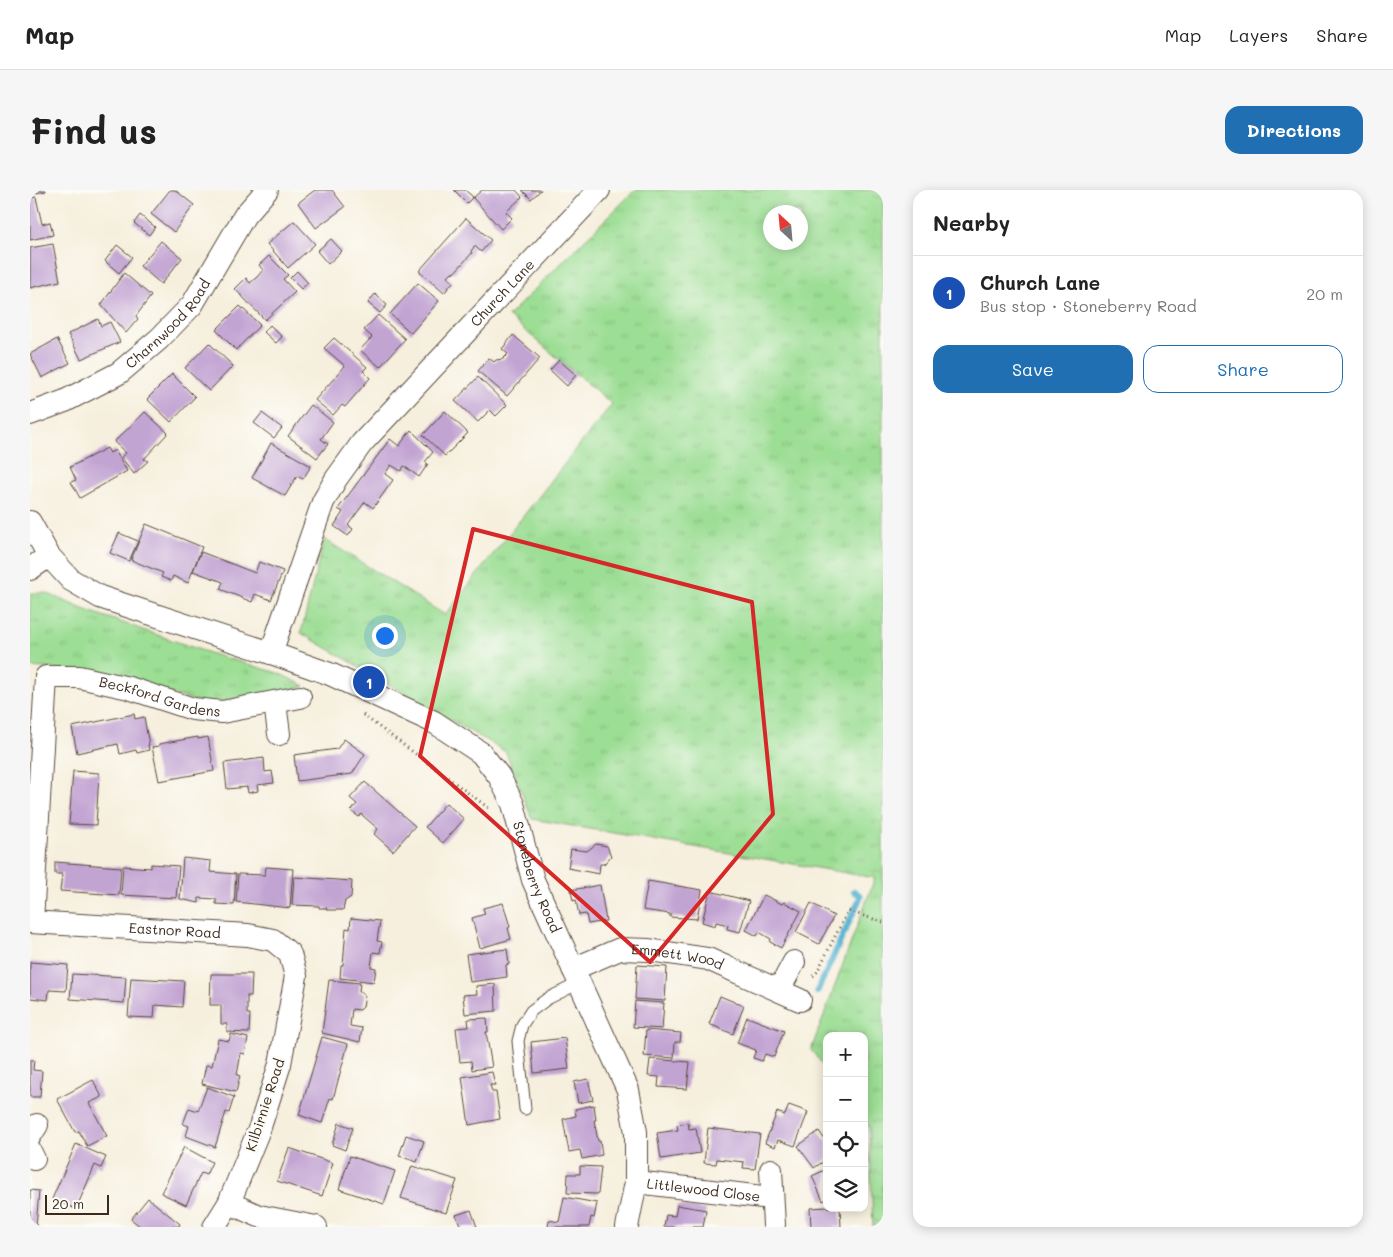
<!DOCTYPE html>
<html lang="en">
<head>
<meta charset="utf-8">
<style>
	:root { --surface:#fff; --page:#f6f6f6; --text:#222; --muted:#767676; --line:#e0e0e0; --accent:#1f6fb2 }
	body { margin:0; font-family:Mali,sans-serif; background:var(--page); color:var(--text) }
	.controls { position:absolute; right:15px; bottom:15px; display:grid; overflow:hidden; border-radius:10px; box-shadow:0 2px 12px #0003 }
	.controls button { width:45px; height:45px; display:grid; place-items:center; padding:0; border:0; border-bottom:1px solid var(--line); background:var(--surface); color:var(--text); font:25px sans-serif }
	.compass { position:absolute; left:733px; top:15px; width:45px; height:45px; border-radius:50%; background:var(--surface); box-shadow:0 2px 12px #0003; rotate:334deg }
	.scale { position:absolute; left:15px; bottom:12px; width:64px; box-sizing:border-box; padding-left:5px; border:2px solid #3b2a1e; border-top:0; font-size:14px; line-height:18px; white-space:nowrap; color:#3b2a1e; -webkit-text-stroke:4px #fdfcf7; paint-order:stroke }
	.you { position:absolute; left:354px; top:445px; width:18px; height:18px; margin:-12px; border:4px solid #fff; border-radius:50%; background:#1a73e8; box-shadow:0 0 0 8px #1a73e833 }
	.badge { display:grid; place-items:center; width:32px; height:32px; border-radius:50%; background:var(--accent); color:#fff; font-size:16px; font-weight:700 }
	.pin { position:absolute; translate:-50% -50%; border:2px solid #fff; box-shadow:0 1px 5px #0006 }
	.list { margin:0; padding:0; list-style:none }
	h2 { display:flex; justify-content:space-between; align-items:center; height:65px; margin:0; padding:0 20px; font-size:21px }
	h2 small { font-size:16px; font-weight:400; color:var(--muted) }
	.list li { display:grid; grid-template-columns:32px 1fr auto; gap:15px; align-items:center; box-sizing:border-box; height:75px; padding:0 20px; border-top:1px solid var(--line) }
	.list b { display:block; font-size:19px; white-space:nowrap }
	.list p { margin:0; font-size:16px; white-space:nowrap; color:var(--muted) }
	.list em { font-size:16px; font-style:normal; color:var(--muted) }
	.actions { display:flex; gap:10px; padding:15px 20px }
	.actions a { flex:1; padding:11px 0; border:1px solid var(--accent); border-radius:15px; text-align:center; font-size:18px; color:var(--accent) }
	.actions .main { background:var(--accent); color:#fff }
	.icon { flex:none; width:28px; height:28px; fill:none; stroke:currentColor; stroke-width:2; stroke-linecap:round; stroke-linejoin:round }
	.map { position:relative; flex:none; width:853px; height:1037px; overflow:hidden; border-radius:15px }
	header { display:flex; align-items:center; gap:30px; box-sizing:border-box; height:70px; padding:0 25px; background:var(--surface); border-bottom:1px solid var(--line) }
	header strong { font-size:24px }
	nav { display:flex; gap:28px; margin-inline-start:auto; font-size:18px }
	.intro { display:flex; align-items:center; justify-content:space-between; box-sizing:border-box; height:120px; padding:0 30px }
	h1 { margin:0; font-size:35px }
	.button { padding:12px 22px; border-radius:15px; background:var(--accent); color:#fff; font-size:18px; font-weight:700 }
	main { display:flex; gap:30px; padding:0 30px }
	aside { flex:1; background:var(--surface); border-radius:15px; box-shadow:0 2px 12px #0003 }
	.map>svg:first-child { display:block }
	.grass { fill:url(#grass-tufts); stroke:#6c8459; fill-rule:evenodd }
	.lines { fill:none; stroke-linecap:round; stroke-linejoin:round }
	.stream { stroke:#52b3d1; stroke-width:6 }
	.building { fill:#c2a4d3 }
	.service-casing { stroke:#57483b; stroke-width:13 }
	.minor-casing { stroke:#57483b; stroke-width:24 }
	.path { stroke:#57483b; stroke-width:3; stroke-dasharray:1 4; stroke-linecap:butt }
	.service { stroke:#fff; stroke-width:11 }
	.minor { stroke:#fff; stroke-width:22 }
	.marked { fill:none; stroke:#d62828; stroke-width:4; stroke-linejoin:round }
	.labels { text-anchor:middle; stroke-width:5; stroke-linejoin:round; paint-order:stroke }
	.street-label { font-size:14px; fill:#3b2a1e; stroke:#fdfcf7 }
</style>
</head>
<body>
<header>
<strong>Map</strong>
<nav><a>Map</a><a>Layers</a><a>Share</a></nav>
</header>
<div class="intro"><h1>Find us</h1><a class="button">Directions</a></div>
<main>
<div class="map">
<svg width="853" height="1037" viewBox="0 0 853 1037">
	<defs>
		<pattern id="grass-tufts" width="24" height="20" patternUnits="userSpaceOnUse" patternTransform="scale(1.25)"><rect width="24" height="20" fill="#9cde94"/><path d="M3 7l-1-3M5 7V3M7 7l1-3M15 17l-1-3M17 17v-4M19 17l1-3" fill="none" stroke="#87bf7f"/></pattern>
	</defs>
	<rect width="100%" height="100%" fill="#fdfcf7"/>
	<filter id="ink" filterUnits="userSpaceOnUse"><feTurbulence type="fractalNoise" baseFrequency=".02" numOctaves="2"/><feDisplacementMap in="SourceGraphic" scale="10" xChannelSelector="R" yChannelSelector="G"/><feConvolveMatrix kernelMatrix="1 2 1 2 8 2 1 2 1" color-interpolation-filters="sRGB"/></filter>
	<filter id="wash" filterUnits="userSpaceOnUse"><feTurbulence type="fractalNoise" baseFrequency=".0096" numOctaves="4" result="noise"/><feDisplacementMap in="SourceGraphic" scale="20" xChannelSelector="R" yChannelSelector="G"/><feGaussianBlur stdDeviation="1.12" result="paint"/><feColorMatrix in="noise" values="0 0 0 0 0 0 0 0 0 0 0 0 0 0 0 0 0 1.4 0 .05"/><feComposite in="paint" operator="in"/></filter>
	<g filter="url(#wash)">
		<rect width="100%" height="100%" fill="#f6efdd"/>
		<!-- grass -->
		<g class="grass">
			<path d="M605,0H853V1037H843L839,937L834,930V846H797V880L781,860L845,688L502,629L476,562L271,443L294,349L415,425L582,214L478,126ZM741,22H771V52H741Z"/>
			<polygon points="0,403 16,403 53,419 182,464 248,483 275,496 247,504 178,514 54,481 0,477"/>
		</g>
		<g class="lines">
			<!-- stream -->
			<polyline class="stream" points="787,802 831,706 824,701"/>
		</g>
		<g id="blocks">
			<!-- building -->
			<g class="building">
				<polygon points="0,0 16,0 16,1 0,4"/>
				<polygon points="140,0 145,0 164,15 144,42 121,24"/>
				<polygon points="285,0 302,0 315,17 286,38 268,13"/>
				<polygon points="424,0 435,0 443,7 437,13"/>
				<polygon points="452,0 486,0 492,7 476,22 482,28 471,39 443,8"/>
				<polygon points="492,0 511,0 501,9"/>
				<polygon points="6,7 12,34 20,32 23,45 0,50 0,8"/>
				<polygon points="110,25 125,37 119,45 104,33"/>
				<polygon points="436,28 461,50 451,62 445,56 441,61 442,63 424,83 422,82 417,87 423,92 414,103 389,81"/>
				<polygon points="264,31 285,54 258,78 237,54"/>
				<polygon points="301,49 312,61 298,74 287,61"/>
				<polygon points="131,51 152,68 131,94 110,76"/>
				<polygon points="23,54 30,91 0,98 0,58"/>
				<polygon points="87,55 102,67 89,83 75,71"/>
				<polygon points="239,66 258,85 253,89 265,102 235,130 205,99 216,88 220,93 227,87 233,80 229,75"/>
				<polygon points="267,81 278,93 271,99 260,88"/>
				<polygon points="94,83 121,106 106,126 108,129 96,143 71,115"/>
				<polygon points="388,93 409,111 381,143 360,124"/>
				<polygon points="345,104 357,115 350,123 338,113"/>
				<polygon points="210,116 230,135 206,160 186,140"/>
				<polygon points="348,125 375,149 350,177 330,160 342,147 334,140"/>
				<polygon points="68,129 71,136 80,132 90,152 51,169 38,144"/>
				<polygon points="240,135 252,147 246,153 234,142"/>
				<polygon points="483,145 510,168 477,206 448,181 459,168 464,172 466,170 473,169 478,164 472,159"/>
				<polygon points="304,148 337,177 333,181 340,188 315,217 312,215 303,225 285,210 315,176 294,158"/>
				<polygon points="27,149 40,173 12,188 0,164"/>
				<polygon points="179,153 203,176 179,201 155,178"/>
				<polygon points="529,170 546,185 537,196 520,180"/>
				<polygon points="142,184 165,207 141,232 117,209"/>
				<polygon points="448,187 477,215 466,226 460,220 448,232 425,211"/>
				<polygon points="281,215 303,232 291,249 298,254 287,268 258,246"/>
				<polygon points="415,221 438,243 415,266 393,245"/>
				<polygon points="115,222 138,243 114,269 118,271 104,284 91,267 96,263 84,252"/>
				<polygon points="232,223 252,238 244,248 224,233"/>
				<polygon points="381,240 403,262 395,272 398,274 389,287 374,276 371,281 361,275 355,284 363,290 343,318 335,312 318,335 323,339 318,346 304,336 313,322 308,319 360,249 369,256"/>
				<polygon points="241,253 281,276 273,289 267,286 255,306 222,288"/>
				<polygon points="77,258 80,263 85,260 97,281 50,308 41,292 46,290 40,277"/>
				<polygon points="116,334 172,357 158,393 143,386 141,391 131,387 133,383 101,370"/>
				<polygon points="89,343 108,351 99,371 80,363"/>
				<polygon points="171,362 225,383 229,372 253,381 241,410 225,404 222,412 190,399 193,392 163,381"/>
				<polygon points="104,524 105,529 114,527 119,555 118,555 119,560 107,563 106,560 90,564 88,554 47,563 42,537"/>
				<polygon points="168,547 168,549 178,547 184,581 129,591 122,557 129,556 129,554"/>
				<polygon points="314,549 335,564 322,584 267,591 264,565 307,559"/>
				<polygon points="234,568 235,582 242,581 244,593 227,595 228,601 218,603 217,597 197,599 194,573"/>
				<polygon points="43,581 69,583 66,635 39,634"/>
				<polygon points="335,592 385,636 363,661 344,644 348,639 331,624 329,627 321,621 327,614 320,608"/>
				<polygon points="416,613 434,629 413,653 395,637"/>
				<polygon points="566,654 577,656 581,666 574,674 570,674 569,684 538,678 541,659 557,661"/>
				<polygon points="153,668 181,671 180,682 206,684 204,715 186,714 186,709 169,708 169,713 150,709"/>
				<polygon points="25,672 91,677 89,705 30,701 32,684 25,684"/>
				<polygon points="121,674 149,676 146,708 91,705 93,676 121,678"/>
				<polygon points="236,677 263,679 260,718 206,712 208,684 235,685"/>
				<polygon points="264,687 322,691 321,707 315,711 313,720 296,720 297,718 289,718 289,716 262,715"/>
				<polygon points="618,691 672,700 667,729 640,727 640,724 613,720"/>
				<polygon points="570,695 576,731 558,734 556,724 549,725 546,710 543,711 541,700"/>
				<polygon points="680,701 719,711 710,742 697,739 698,735 686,732 685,736 672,732"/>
				<polygon points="734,705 752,714 754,712 771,721 751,758 740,752 741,749 729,742 727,746 716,740"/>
				<polygon points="473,713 480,737 478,738 481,749 450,758 442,728 455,724 453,718"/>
				<polygon points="781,713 804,726 789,754 766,742"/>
				<polygon points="321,728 350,731 347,751 352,752 350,763 343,762 341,777 346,778 344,792 310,788 311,775 313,775 316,738 320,739"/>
				<polygon points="477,759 479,774 476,775 477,787 440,792 436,764"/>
				<polygon points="0,772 38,775 36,801 19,800 18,810 0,808"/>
				<polygon points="607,775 637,777 635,811 605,809"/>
				<polygon points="42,784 96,787 94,813 40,809"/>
				<polygon points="181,784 222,784 221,806 217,806 217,824 220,824 219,843 197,842 197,834 191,834 191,815 180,815"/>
				<polygon points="101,788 154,791 152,817 125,815 124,828 98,827"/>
				<polygon points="299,790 330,793 329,802 332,802 335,806 333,817 330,820 322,819 320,836 332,838 330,852 292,843"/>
				<polygon points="465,794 466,821 435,824 433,805 447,804 446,796"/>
				<polygon points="690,806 714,816 703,844 679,834"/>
				<polygon points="605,811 634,813 632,839 603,837"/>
				<polygon points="717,827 754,841 744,867 735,864 732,871 723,868 726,860 707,853"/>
				<polygon points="457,828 458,842 456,842 462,877 442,880 441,871 430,872 426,838 439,837 438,829"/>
				<polygon points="616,840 651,843 650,852 645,852 644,868 614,866"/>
				<polygon points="201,844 218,848 215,864 211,863 207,885 210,886 206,902 172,894 176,875 182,876 188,849 199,851"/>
				<polygon points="292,847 318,854 303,909 300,908 292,933 269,925"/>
				<polygon points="535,848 539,879 504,883 501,852"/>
				<polygon points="620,869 660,872 657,899 628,897 629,887 618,886"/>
				<polygon points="0,870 4,870 3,880 12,881 10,907 0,907"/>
				<polygon points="462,882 465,895 460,895 462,902 466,902 470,929 439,935 432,887"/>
				<polygon points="558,889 563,910 548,913 544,892"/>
				<polygon points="63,890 72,907 59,913 77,946 57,956 49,941 45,942 27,909"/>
				<polygon points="177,897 204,907 199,923 196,922 185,957 156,946 159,936 153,934 159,918 168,921"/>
				<polygon points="564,915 566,930 564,930 568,951 570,951 572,965 552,969 550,960 539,962 533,929 546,926 545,919"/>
				<polygon points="759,915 778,922 765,956 748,950 745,957 735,953 747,922 755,925"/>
				<polygon points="309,933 323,938 315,960 302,955"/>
				<polygon points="658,933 659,939 666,938 670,963 631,969 627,943 648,940 647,935"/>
				<polygon points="678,938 730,944 725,979 713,978 714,972 687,969 686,974 674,973"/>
				<polygon points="789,941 795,950 797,949 797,969 784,978 768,956"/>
				<polygon points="376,945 394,951 387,972 369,966"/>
				<polygon points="46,954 76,967 71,978 65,975 46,1019 22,1009"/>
				<polygon points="154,957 182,972 176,985 171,983 156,1015 131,1003"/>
				<polygon points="259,958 303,973 292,1006 247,991"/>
				<polygon points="320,966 365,981 354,1014 309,999"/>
				<polygon points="382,976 427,990 416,1023 371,1008"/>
				<polygon points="550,976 571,977 568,1004 537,1003 538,984 550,984"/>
				<polygon points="797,979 797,1009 793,1011 782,986"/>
				<polygon points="0,1000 9,1001 6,1037 0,1037"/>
				<polygon points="534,1007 567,1013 564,1028 561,1027 559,1037 518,1037 519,1030 529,1032"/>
				<polygon points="118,1008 150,1034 148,1037 111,1037 101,1029"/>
				<polygon points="647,1015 676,1020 673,1037 634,1037 636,1025 645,1026"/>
				<polygon points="797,1017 810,1018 811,1037 781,1037 780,1018"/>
				<polygon points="441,1020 447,1037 431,1037 426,1025"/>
			</g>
		</g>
	</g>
	<g filter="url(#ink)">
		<use href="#blocks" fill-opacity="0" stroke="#57483b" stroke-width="1"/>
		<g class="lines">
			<defs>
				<polyline id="service" points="495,919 488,851 492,835 501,821 517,809 549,793"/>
				<g id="minor">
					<path id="s1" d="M0,224L35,211L89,183L129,149L162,115L215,25L237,0"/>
					<path id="s2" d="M0,332L19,366L41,390L70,407L241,463L300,484L404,532L451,563L469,586L483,614L503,690L598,900L606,942V992L597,1037"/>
					<polyline points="0,379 19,366"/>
					<path id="s3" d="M241,463L293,312L306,289L332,253L569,0"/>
					<polyline points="245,513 249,544"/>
					<path id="s4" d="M0,732L218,745L243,750L260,764L266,786L250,874L230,937L199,1013L184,1037"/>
					<path id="s5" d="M2,732L16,487H49L99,498L163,519L192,522L270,507"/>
					<path id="s6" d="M543,779L590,759L619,760L678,769L770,810"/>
					<polyline points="749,800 764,772"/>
					<polyline points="0,946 7,935"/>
					<polyline points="0,961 4,969"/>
					<polyline points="741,980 744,1035"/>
					<path id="s7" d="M606,992L741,1008"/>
					<polyline points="199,1013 229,1026 286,1037"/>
				</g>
			</defs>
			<!-- service casing -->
			<use href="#service" class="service-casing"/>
			<!-- minor casing -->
			<use href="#minor" class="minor-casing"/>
			<!-- path -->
			<g class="path">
				<polyline points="333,525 460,619"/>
				<polyline points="783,786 787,782 818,721 853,732"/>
			</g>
			<!-- service -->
			<use href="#service" class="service"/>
			<!-- minor -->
			<use href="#minor" class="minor"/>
		</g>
	</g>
	<!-- marked area -->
	<path class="marked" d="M443,339L722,412L743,624L620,772L390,566Z"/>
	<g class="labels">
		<!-- street labels -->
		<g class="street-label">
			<text dy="5" stroke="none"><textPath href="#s3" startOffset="436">Church Lane</textPath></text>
			<text dy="5" stroke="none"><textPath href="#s1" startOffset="168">Charnwood Road</textPath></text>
			<text dy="5" stroke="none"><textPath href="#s5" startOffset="362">Beckford Gardens</textPath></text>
			<text dy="5" stroke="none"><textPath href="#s2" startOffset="656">Stoneberry Road</textPath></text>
			<text dy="5" stroke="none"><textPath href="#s4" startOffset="145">Eastnor Road</textPath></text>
			<text dy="5" stroke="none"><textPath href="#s6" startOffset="109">Emmett Wood</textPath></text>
			<text transform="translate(235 915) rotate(-72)" y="5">Kilbirnie Road</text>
			<text dy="5" stroke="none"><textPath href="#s7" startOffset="68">Littlewood Close</textPath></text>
		</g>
	</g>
</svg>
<div class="controls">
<button>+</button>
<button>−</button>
<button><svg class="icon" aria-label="locate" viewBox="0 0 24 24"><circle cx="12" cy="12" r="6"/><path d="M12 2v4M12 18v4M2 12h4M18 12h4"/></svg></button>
<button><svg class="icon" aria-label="layers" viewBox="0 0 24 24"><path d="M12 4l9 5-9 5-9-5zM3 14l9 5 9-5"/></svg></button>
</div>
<svg class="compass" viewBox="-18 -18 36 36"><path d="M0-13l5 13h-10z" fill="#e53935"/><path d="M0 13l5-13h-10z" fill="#767676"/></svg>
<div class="scale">20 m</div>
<div class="you"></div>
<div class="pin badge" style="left:339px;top:492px;background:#1a4fb4">1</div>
</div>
<aside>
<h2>Nearby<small></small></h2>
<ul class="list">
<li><span class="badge" style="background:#1a4fb4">1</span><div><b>Church Lane</b><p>Bus stop · Stoneberry Road</p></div><em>20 m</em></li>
</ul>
<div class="actions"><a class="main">Save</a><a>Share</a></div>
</aside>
</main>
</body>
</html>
